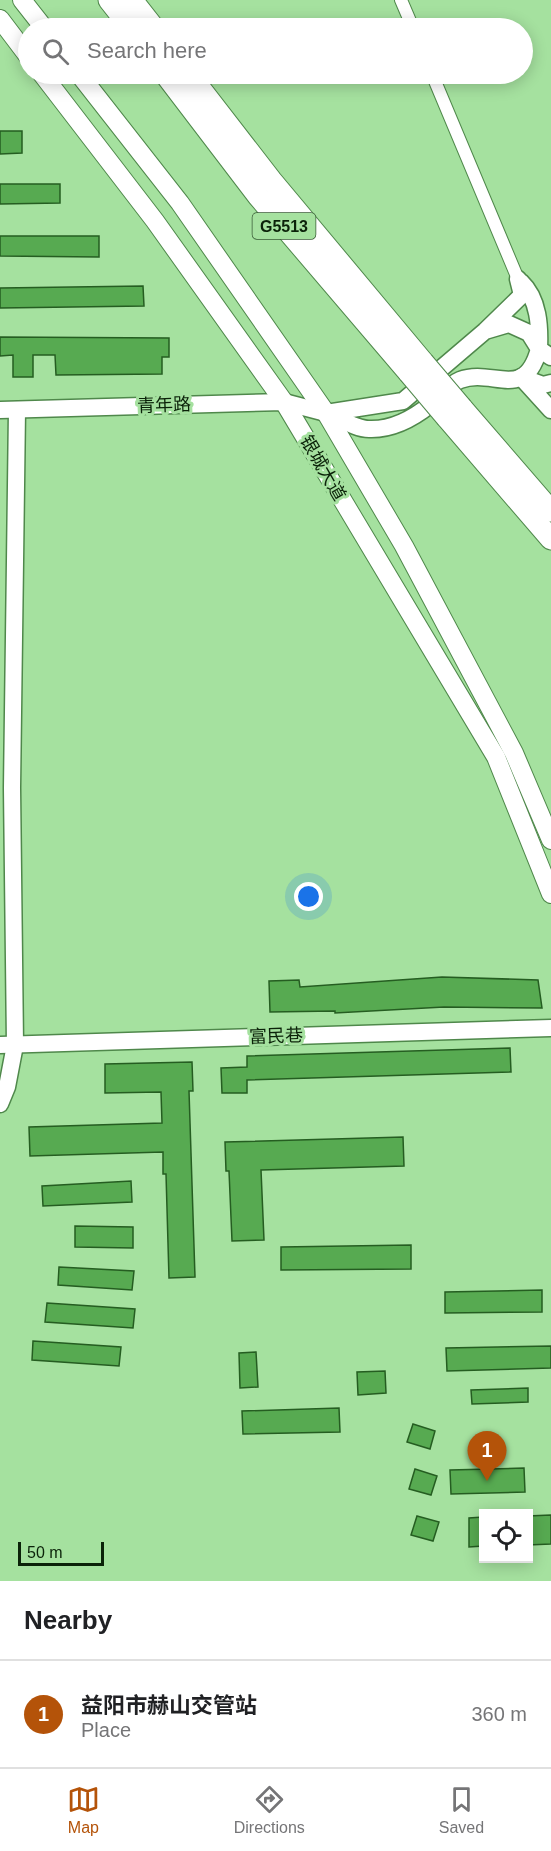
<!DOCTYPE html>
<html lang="en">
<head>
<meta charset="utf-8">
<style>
	:root { --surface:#fff; --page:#f2f2f2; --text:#202124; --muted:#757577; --line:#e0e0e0; --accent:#b45309 }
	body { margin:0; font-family:Helvetica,"Noto Sans SC",sans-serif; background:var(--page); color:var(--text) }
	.controls { position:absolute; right:18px; bottom:18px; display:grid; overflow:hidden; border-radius:0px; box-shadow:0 3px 15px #0003 }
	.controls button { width:54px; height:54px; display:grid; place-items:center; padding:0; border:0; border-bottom:2px solid var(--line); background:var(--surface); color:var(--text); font:30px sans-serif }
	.scale { position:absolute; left:18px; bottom:15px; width:86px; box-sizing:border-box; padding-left:6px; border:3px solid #0b2209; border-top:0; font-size:16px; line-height:21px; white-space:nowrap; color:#0b2209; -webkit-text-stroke:4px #a5e19f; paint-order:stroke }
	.you { position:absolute; left:309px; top:897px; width:21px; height:21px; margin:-15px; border:4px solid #fff; border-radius:50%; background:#1a73e8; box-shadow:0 0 0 9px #1a73e833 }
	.badge { display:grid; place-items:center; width:39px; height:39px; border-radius:50%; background:var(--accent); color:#fff; font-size:20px; font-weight:700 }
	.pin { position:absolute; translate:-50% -50px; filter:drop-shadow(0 2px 3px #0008) }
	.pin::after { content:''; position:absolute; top:32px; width:21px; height:18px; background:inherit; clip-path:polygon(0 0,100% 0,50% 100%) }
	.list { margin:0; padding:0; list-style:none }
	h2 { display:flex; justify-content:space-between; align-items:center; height:78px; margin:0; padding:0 24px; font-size:26px }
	h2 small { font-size:20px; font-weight:400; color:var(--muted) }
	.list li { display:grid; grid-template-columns:39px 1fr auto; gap:18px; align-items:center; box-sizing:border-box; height:108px; padding:0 24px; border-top:2px solid var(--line) }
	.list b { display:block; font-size:22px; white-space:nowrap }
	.list p { margin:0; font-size:20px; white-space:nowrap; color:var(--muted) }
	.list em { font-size:20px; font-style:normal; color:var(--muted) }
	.icon { flex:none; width:33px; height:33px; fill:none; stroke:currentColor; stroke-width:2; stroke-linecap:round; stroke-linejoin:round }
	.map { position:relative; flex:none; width:551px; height:1581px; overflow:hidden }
	.search { position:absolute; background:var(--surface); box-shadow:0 3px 15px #0003; left:18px; right:18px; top:18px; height:66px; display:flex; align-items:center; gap:15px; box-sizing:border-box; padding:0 21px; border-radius:33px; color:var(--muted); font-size:22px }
	.sheet { height:186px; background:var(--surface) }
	nav { display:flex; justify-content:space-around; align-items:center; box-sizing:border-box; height:84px; border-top:2px solid var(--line); background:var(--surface); font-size:16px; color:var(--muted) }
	nav a { display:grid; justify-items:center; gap:3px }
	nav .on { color:var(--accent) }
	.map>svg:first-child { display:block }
	.building { fill:#57aa51; stroke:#255d21; stroke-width:1.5 }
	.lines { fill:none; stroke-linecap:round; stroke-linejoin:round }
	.street-casing { stroke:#4f884b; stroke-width:14 }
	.secondary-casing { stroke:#4f884b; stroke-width:19 }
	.primary-casing { stroke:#4f884b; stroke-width:20 }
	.highway-casing { stroke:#4f884b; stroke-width:23 }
	.street { stroke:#fff; stroke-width:12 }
	.secondary { stroke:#fff; stroke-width:16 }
	.primary { stroke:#fff; stroke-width:18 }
	.highway { stroke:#fff; stroke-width:21 }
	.highway-bridge-casing { stroke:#4f884b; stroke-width:23; stroke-linecap:butt }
	.highway-bridge { stroke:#fff; stroke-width:21 }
	.labels { text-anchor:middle; stroke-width:6; stroke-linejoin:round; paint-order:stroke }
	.shield { fill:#a5e19f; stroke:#395b36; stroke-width:1.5 }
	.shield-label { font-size:16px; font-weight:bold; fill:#0b2209 }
	.street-label { font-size:18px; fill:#0b2209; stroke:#a5e19f }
</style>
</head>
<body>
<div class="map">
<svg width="551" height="1581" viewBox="0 0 551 1581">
	<rect width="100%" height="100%" fill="#a5e19f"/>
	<!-- building -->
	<g class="building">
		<polygon points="0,131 22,131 22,153 0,154"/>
		<polygon points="0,184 60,184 60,203 0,204"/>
		<polygon points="0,236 99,236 99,257 0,256"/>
		<polygon points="143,286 144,306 0,308 0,288"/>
		<polygon points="0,337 169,338 169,357 162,357 162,374 56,375 55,355 33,355 33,377 13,377 13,355 0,356"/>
		<polygon points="442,977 538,980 542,1008 444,1007 335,1013 335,1011 270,1012 269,981 299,980 300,987"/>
		<polygon points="510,1048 511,1072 247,1080 247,1093 222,1093 221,1068 247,1067 247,1056"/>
		<polygon points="192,1062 193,1091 189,1091 195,1277 169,1278 166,1174 163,1174 163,1152 30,1156 29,1127 162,1123 161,1092 105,1093 105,1064"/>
		<polygon points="403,1137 404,1166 261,1170 264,1240 232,1241 229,1171 226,1171 225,1142"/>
		<polygon points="131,1181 132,1202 43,1206 42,1186"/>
		<polygon points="75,1226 133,1227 133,1248 75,1247"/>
		<polygon points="411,1245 411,1269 281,1270 281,1247"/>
		<polygon points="59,1267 134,1271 132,1290 58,1285"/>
		<polygon points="542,1290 542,1312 445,1313 445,1292"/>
		<polygon points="47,1303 135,1309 133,1328 45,1322"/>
		<polygon points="33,1341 121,1347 119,1366 32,1360"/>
		<polygon points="551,1346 551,1368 447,1371 446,1348"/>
		<polygon points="256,1352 258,1387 240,1388 239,1353"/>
		<polygon points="385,1371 386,1393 358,1395 357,1372"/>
		<polygon points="528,1388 528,1402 472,1404 471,1390"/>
		<polygon points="339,1408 340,1432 243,1434 242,1411"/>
		<polygon points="413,1424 435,1431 430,1449 407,1442"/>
		<polygon points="524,1468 525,1492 451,1494 450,1470"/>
		<polygon points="415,1469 437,1476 431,1495 409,1489"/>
		<polygon points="551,1515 551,1544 528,1545 528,1516"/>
		<polygon points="417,1516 439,1522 433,1541 411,1535"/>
		<polygon points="483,1517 483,1546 469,1547 469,1518"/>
	</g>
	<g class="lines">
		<defs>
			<g id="street">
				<polyline points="401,0 413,28"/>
				<polyline points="432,74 518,279"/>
			</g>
			<g id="secondary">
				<path d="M521,282C539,299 540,327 539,349L551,357"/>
				<path d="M485,331L509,324L529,333L539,349C524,403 493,367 460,380C450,384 440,397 431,404C415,417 393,430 369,429C356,429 339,418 326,413L403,401L485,331L522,295L518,279"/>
				<polyline points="551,383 543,385 521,377 551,410"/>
				<polyline points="0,410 284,402 326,413"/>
				<polyline points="0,1045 551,1028"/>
				<polyline points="0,1104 7,1087 15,1045 12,788 17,410"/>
			</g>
			<g id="primary">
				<polyline points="22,0 44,28"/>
				<polyline points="0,19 28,56"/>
				<polyline points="42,74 155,221 284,402 496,757 551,894"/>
				<polyline points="79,74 180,203 326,413 404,546 514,753 551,840"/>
			</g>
			<g id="highway">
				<polyline points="109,0 131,28"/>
				<polyline points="132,0 154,28"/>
				<polyline points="165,74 258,196 409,373"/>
				<polyline points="189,74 271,180 423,362"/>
				<polyline points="462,408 551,511"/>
				<polyline points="447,418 551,539"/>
			</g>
		</defs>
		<!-- street casing -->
		<use href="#street" class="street-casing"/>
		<!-- secondary casing -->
		<use href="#secondary" class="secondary-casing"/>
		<!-- primary casing -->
		<use href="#primary" class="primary-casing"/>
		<!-- highway casing -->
		<use href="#highway" class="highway-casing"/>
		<!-- street -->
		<use href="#street" class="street"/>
		<!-- secondary -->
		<use href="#secondary" class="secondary"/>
		<!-- primary -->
		<use href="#primary" class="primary"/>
		<!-- highway -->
		<use href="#highway" class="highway"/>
		<defs>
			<g id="highway-bridge">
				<polyline points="423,362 462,408"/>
				<polyline points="409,373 447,418"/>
			</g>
		</defs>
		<!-- highway-bridge casing -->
		<use href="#highway-bridge" class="highway-bridge-casing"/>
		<!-- highway-bridge -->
		<use href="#highway-bridge" class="highway-bridge"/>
	</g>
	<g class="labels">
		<!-- shield labels -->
		<rect class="shield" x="252.5" y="213" width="63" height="26" rx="4.5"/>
		<g class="shield-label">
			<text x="284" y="232">G5513</text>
		</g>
		<!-- street labels -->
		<g class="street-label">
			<text transform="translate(164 405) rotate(-2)" y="6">青年路</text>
			<text transform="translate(323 468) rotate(60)" y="6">银城大道</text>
			<text transform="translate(276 1036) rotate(-2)" y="6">富民巷</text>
		</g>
	</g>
</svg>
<div class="controls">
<button><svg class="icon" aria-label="locate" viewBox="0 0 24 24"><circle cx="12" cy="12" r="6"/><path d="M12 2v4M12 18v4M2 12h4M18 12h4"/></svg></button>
</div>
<div class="scale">50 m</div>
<div class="you"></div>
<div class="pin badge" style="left:487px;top:1481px">1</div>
<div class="search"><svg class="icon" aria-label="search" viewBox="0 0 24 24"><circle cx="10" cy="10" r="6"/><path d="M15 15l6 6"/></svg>Search here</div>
</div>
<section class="sheet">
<h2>Nearby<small></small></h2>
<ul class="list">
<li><span class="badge">1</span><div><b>益阳市赫山交管站</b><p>Place</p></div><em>360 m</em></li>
</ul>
</section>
<nav>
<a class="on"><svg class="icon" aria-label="map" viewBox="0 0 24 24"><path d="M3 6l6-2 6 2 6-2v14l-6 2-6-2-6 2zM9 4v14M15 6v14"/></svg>Map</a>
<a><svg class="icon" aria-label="directions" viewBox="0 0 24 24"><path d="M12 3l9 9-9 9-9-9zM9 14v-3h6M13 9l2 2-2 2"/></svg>Directions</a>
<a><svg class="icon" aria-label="saved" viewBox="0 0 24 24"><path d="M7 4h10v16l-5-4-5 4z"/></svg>Saved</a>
</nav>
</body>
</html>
